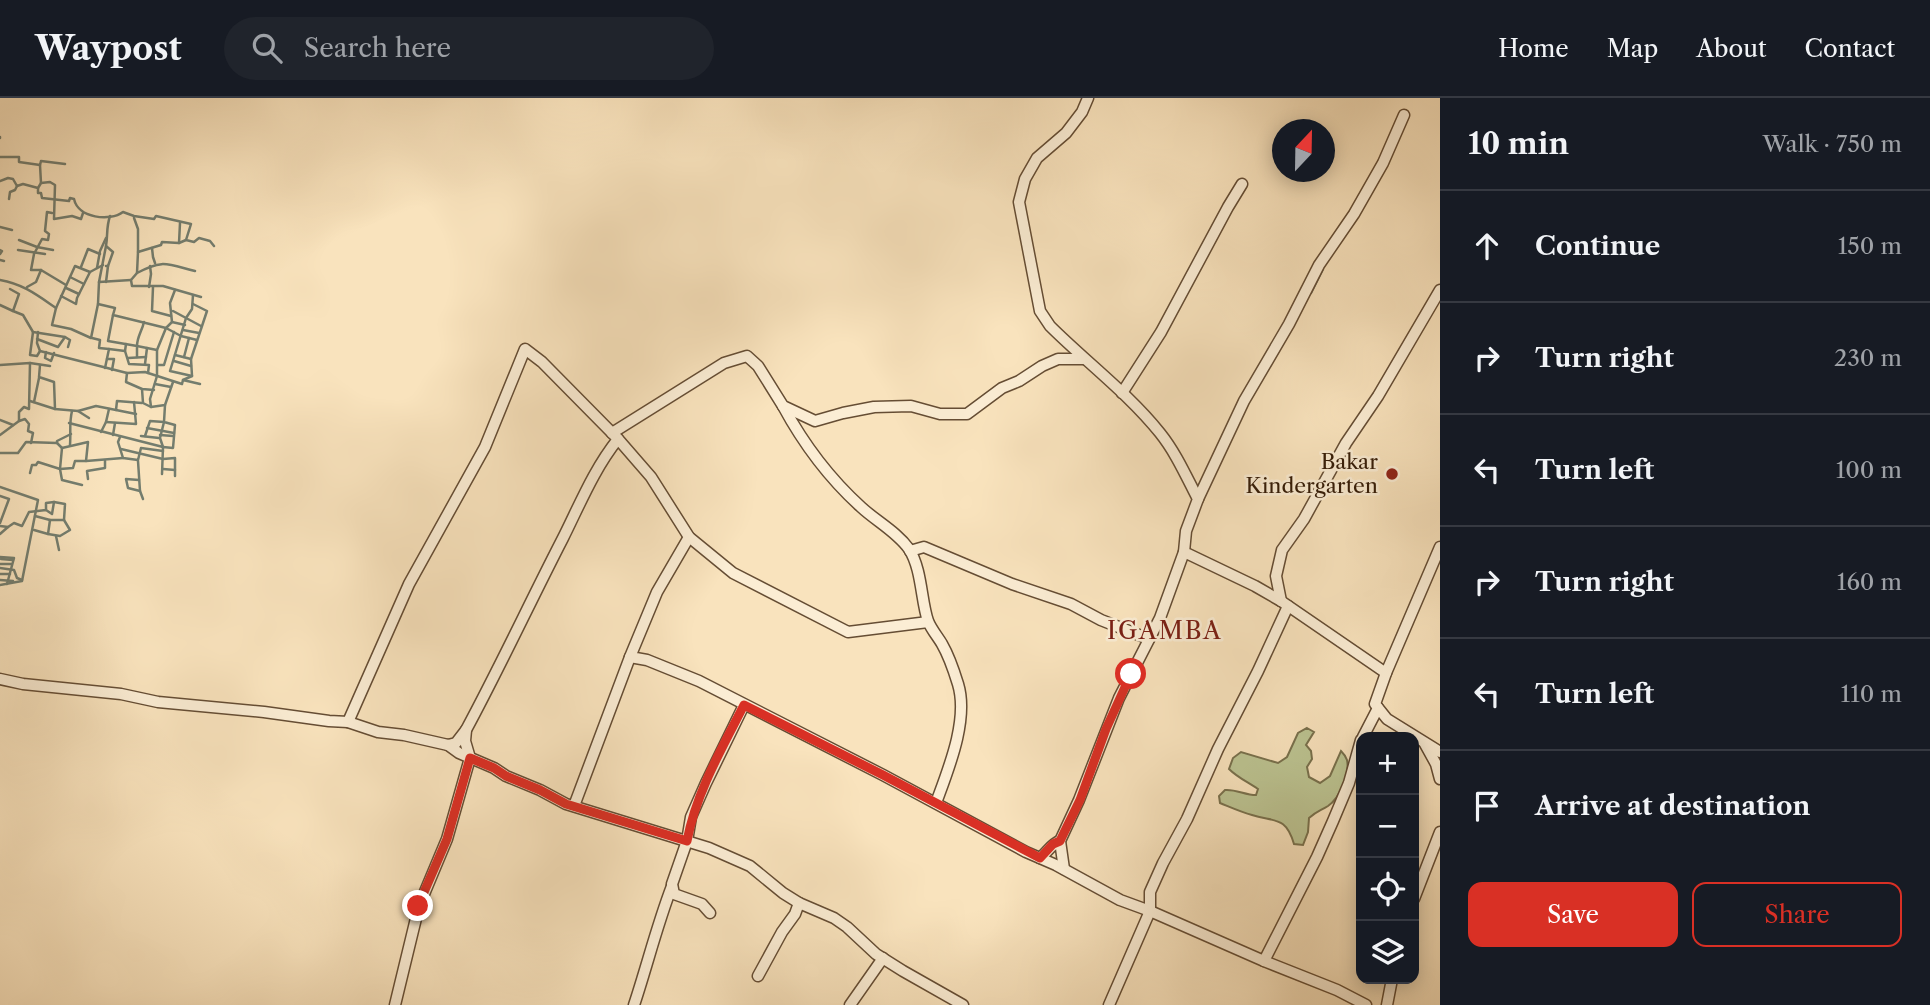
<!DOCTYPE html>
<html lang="en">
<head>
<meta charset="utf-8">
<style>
	:root { --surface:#171b24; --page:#20242c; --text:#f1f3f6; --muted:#9ea1a6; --line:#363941; --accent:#d93025 }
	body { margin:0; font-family:"Libre Caslon Text",serif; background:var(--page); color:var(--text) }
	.controls { position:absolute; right:21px; bottom:21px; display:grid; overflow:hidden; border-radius:14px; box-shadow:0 4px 18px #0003 }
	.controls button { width:63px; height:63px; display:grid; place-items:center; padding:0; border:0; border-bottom:2px solid var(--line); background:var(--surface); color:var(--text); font:35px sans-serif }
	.compass { position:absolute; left:1272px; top:21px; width:63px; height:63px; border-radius:50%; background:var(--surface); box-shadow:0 4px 18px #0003; rotate:22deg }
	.stop { position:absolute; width:21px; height:21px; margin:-16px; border:5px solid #d93025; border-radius:50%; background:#fff }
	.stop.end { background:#d93025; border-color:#fff; box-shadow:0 2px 7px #0008 }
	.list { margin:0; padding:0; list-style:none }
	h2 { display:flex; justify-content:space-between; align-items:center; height:91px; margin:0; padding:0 28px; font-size:30px }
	h2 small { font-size:23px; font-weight:400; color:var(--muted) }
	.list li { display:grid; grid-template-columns:46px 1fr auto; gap:21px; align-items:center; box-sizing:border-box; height:112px; padding:0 28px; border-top:2px solid var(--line) }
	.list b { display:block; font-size:26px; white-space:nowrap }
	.list em { font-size:23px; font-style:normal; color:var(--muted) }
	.actions { display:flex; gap:14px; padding:21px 28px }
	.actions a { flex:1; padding:16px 0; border:2px solid var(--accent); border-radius:14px; text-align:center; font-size:24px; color:var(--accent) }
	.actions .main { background:var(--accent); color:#fff }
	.icon { flex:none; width:38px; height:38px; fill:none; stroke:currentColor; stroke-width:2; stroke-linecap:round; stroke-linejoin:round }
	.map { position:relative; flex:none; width:1440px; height:907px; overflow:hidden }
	header { display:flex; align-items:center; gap:42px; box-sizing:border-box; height:98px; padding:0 35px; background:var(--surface); border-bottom:2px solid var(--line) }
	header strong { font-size:33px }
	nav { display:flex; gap:38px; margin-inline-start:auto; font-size:24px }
	.search { width:490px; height:63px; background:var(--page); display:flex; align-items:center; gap:18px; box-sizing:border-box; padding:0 24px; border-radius:38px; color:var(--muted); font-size:26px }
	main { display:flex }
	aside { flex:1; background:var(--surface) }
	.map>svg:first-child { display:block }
	.green { fill:#bcc492; stroke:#78704c; stroke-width:2 }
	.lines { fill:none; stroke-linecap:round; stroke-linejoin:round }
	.stream { stroke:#747d6e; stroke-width:2.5 }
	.street-casing { stroke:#654d34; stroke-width:13 }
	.street { stroke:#fbedd4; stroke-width:10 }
	.route { stroke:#d93025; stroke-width:9 }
	.poi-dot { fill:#8f2418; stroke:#fbedd4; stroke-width:2.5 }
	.labels { text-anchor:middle; stroke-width:5; stroke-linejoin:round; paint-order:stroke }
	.poi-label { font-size:21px; fill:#341b06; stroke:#fbedd4; text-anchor:end }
	.quarter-label { font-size:24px; letter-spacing:2px; fill:#7a1f14; stroke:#fbedd4 }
</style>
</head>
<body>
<header>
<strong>Waypost</strong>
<div class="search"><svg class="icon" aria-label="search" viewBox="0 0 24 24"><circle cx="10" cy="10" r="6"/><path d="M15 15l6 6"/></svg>Search here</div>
<nav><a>Home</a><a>Map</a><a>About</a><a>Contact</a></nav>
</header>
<main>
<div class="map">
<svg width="1440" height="907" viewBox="0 0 1440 907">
	<rect width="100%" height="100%" fill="#f9e3bd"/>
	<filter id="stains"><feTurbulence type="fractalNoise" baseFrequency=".00286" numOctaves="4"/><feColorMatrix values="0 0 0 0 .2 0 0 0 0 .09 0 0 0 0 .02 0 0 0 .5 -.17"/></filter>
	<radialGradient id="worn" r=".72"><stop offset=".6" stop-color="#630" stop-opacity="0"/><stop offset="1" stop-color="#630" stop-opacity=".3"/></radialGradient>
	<!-- green -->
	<path class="green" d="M1307,630L1314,634L1306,647L1311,653L1312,661L1307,669L1309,679L1320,685L1330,678L1341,653C1343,655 1346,659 1347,662C1350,676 1340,700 1328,708C1320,713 1317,713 1309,720L1308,734L1303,747L1294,746C1286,718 1275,724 1252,717C1241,714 1230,709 1220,705L1219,698L1225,692C1236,691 1245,697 1256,697L1258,691C1248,684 1238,680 1229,671L1233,660L1241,654L1278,665L1287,659L1298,635Z"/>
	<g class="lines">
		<!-- stream -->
		<g class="stream">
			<polyline points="0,40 0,39"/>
			<polyline points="0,59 19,59 19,64 40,67 41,63 65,66"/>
			<polyline points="40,67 41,85"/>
			<path d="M0,83L8,80L13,81L17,88L23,86L38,90V95H41L42,100L69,103L70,100L74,101C78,120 110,124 123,114L134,118L154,121L156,118L191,126L186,142L194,144L199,140L210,143L214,148"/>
			<polyline points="38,90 41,85 50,84 55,87 54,121 72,118 81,121 83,115"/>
			<polyline points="9,101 10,94 15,92 17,88"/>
			<polyline points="134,120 138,131 138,154 161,147 162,144 179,145 186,142"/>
			<polyline points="0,129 12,132"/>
			<polyline points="19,142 37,149 53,152"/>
			<polyline points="179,145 180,125"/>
			<polyline points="106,148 99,184 131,182"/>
			<polyline points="152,150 153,159 155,165"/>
			<polyline points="0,152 2,153 0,156"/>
			<polyline points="18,152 45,156"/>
			<path d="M138,154L137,175C163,161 167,166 195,173"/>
			<polyline points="0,162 4,163"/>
			<path d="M108,168L113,154L106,148C108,136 106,130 110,118"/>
			<polyline points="81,169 88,151 100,156"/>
			<polyline points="97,170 100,153 106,140"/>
			<polyline points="41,172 31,172 34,156 42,141 48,142 49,136 45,133 47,114 52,115"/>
			<polyline points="137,175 131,182 132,188 163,188 201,199"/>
			<polyline points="70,179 84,186"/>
			<path d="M0,182C23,186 37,197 56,210"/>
			<polyline points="99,184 98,206 115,210 113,217 166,230 181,238 197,242"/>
			<polyline points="106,184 108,168 106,168"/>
			<polyline points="27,189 36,184 41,172 66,187"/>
			<polyline points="149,189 151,176 150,168"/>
			<polyline points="153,189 152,213 171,218"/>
			<polyline points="66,190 79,196"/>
			<polyline points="1311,195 1323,171"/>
			<polyline points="61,198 76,206 77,200 90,174"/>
			<polyline points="98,206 91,240 71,231 52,227 56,210 75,168 90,174 103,167"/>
			<polyline points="0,207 13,213 19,196 10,191"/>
			<polyline points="13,213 23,217 33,234 65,239 70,242 68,249"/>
			<polyline points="173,213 201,228"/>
			<polyline points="113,217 108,243 137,248 137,259"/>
			<path d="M144,224C142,233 137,239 137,248L157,252"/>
			<polyline points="172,224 185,227"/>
			<polyline points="183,232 199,235"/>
			<polyline points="33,234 30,257 37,258 40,253 37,245 38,234"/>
			<polyline points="92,240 100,242 99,250 109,251 105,270"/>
			<polyline points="37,241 58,249 65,239"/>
			<polyline points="126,246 125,253 129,266 149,267 148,275"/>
			<polyline points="109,251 125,253"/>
			<polyline points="40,253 127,275 145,274 182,286 183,282 200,286"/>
			<polyline points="46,254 45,260 51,263 54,255"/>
			<polyline points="175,257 191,261"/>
			<polyline points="184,259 189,240"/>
			<polyline points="128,260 146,259"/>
			<polyline points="107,261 114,261 112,272"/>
			<polyline points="174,263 191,268"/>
			<polyline points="30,265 50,268"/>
			<polyline points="145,266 147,250"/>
			<polyline points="0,267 30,265 29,311 24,309 19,314 19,323 25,321 29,326 28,333 33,335 31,345"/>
			<polyline points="40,267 39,279 54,284 55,311"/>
			<polyline points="158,267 164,267 174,234"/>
			<polyline points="127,275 126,284 142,291 154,292"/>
			<polyline points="192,278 170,273 186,220 192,211 193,197"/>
			<polyline points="183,282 192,278 191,261 207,213 193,206"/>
			<polyline points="155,286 171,289"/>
			<polyline points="142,291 143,305 151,309 165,307 173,284"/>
			<polyline points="30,303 55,311 78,313 89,320"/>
			<polyline points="34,304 39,280"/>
			<polyline points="151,309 150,301 157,278 157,252 166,230 172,224 170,205 175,192"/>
			<polyline points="116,312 117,303 142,305"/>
			<polyline points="78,313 96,308 136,316"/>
			<polyline points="0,322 13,327"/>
			<polyline points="106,324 136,326 134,304"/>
			<polyline points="69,325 163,349"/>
			<polyline points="147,330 174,335"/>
			<polyline points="101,334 106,324 109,311"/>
			<polyline points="0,337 19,323"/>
			<polyline points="113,337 115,325"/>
			<polyline points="160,337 173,338"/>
			<polyline points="141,338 159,340"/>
			<polyline points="145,338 150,323 164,324 160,340 163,349"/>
			<polyline points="120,339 118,344 123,360 138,362 141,350 163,353"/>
			<polyline points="57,345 57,343 71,336"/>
			<path d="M70,347C71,335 69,325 72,313"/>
			<polyline points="121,351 163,361 175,360 175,378"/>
			<polyline points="0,355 18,355 26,344 57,345 62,350 88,344 86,363 75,363 73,370 60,371 62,382 82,387"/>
			<polyline points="86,363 123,360"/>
			<polyline points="138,363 140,393 143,401"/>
			<polyline points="163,371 175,372"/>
			<polyline points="30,375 32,367 36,367 38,364 60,371 62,350"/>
			<polyline points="162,376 163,349 173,350 175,327 164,324 165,307"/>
			<polyline points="88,381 87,373 105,370 105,363"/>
			<polyline points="139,382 126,381 128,390 140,393"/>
			<polyline points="0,389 38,402 22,483 0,487"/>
			<polyline points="0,398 9,401 0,425"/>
			<polyline points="54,404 65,406 64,422"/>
			<polyline points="35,418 50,422 64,422 70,432 60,438 48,436"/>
			<polyline points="0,428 8,429 14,425 22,428 29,414 46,412 52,416 54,404 46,405 46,412"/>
			<polyline points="34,432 48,436 50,422"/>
			<polyline points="0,436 8,429"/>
			<polyline points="56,438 59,452"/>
			<polyline points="0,459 14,460 7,486"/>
			<polyline points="1,461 13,462"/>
			<polyline points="0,466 11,466"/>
			<polyline points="0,470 14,472 17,480 22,482"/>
			<polyline points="0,476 10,476"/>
			<polyline points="0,482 13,483"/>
		</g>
		<defs>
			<g id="street">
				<path d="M1088,0L1082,14L1066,35L1037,60L1025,81L1019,104L1040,213L1050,228C1085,263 1129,296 1160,335C1176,355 1186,378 1198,401L1186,433L1184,454L1255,488L1281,503L1386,575L1375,606L1387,621L1440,654"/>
				<polyline points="1122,295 1161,234 1228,109 1242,86"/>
				<path d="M783,308C803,345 829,380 861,409C876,423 897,434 909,451C922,471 921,503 928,523C931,531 938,539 942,546C949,558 954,573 958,586C969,622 948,672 936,705"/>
				<polyline points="612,335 724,265 747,258 758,268 783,308 815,323 843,315 874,309 911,308 940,316 967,316 1002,290 1019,283 1042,268 1058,261 1084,261"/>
				<polyline points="618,341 651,379 689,439 733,475 848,534 928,524"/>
				<polyline points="1198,401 1244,303 1289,226 1319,167 1354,116 1383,65 1404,17"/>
				<polyline points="689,439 657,494 630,559 647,562 699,583 883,677 1026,754 1056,767 1120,802 1150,813 1264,863 1337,892 1366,907"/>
				<polyline points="910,453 924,449 1012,486 1071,506 1101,522 1149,541"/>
				<polyline points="1281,503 1276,478 1282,452 1304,421 1346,345 1378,298 1440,192"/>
				<polyline points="1386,575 1440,449"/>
				<polyline points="0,581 23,586 121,596 158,604 264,614 329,623 348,624 378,634 404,637 448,647 456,645 466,632"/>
				<path d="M348,624L409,486L485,349L525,251L542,264L618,341C594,371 580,406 563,440C530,504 500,569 466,632L465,643L470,660L447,741L419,808L395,907"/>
				<polyline points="1363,639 1378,610"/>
				<polyline points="1425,646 1436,666 1440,681"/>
				<polyline points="448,647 459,655 494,670 506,678 540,692 566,706 709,750 750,768 783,795 799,805 795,816 782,834 758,878"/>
				<polyline points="574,708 630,559"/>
				<path d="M1040,760C1048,754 1051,746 1060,743"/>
				<polyline points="1064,771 1060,743 1079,702 1119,600 1160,520 1184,454"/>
				<polyline points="1414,801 1440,734"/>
				<polyline points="799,805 834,820 847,829 876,856 903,873 963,907"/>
				<polyline points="710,815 702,806 674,796 672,786 687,743 691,719 706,685 744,607"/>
				<polyline points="1264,863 1317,759 1333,723 1349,685 1361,642"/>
				<path d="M634,907C647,868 657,827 672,788"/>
				<polyline points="850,907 883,860"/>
				<polyline points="1109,907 1150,813 1150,794 1163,765 1187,721 1218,651 1258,573 1288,508"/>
				<polyline points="1387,907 1392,881"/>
			</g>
		</defs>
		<!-- street casing -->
		<use href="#street" class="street-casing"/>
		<!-- street -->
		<use href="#street" class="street"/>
	</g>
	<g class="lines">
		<!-- route -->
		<path class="route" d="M418,808L447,741L470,660L494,670L506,678L540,692L566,706L687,743C696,695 722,650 744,607L883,677L1040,760L1053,746L1060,743L1080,702L1106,631L1131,576"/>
	</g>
	<!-- markers -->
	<circle class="poi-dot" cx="1392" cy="376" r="7"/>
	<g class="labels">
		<!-- poi labels -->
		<g class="poi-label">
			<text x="1378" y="371">Bakar<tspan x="1378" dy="24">Kindergarten</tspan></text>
		</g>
		<!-- quarter labels -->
		<g class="quarter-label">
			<text x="1165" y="541">IGAMBA</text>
		</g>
	</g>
	<rect width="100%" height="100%" filter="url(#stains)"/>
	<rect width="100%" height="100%" fill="url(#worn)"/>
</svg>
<div class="controls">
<button>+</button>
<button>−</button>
<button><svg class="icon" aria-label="locate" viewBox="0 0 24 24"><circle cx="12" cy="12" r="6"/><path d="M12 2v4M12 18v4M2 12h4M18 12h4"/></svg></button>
<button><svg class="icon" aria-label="layers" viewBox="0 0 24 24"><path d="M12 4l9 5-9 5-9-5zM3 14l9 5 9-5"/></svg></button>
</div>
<svg class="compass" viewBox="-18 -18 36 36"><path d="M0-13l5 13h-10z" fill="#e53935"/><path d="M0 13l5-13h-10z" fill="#9ea1a6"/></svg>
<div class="stop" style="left:1131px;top:576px"></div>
<div class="stop end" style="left:418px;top:808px"></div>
</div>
<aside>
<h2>10 min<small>Walk · 750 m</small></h2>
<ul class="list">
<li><svg class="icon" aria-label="ahead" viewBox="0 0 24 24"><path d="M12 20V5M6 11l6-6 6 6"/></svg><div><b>Continue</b></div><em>150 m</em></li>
<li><svg class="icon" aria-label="right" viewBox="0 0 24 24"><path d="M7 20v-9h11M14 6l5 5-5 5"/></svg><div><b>Turn right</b></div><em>230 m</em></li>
<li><svg class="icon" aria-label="left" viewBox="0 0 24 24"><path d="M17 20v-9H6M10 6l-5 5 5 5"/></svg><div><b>Turn left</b></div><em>100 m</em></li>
<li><svg class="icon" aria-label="right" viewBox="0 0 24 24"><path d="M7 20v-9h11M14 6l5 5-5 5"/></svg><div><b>Turn right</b></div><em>160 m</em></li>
<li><svg class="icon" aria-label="left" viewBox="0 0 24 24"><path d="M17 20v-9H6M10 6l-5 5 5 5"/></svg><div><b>Turn left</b></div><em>110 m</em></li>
<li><svg class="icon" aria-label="arrive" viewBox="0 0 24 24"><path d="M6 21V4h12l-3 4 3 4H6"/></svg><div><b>Arrive at destination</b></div></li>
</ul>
<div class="actions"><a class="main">Save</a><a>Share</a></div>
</aside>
</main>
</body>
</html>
